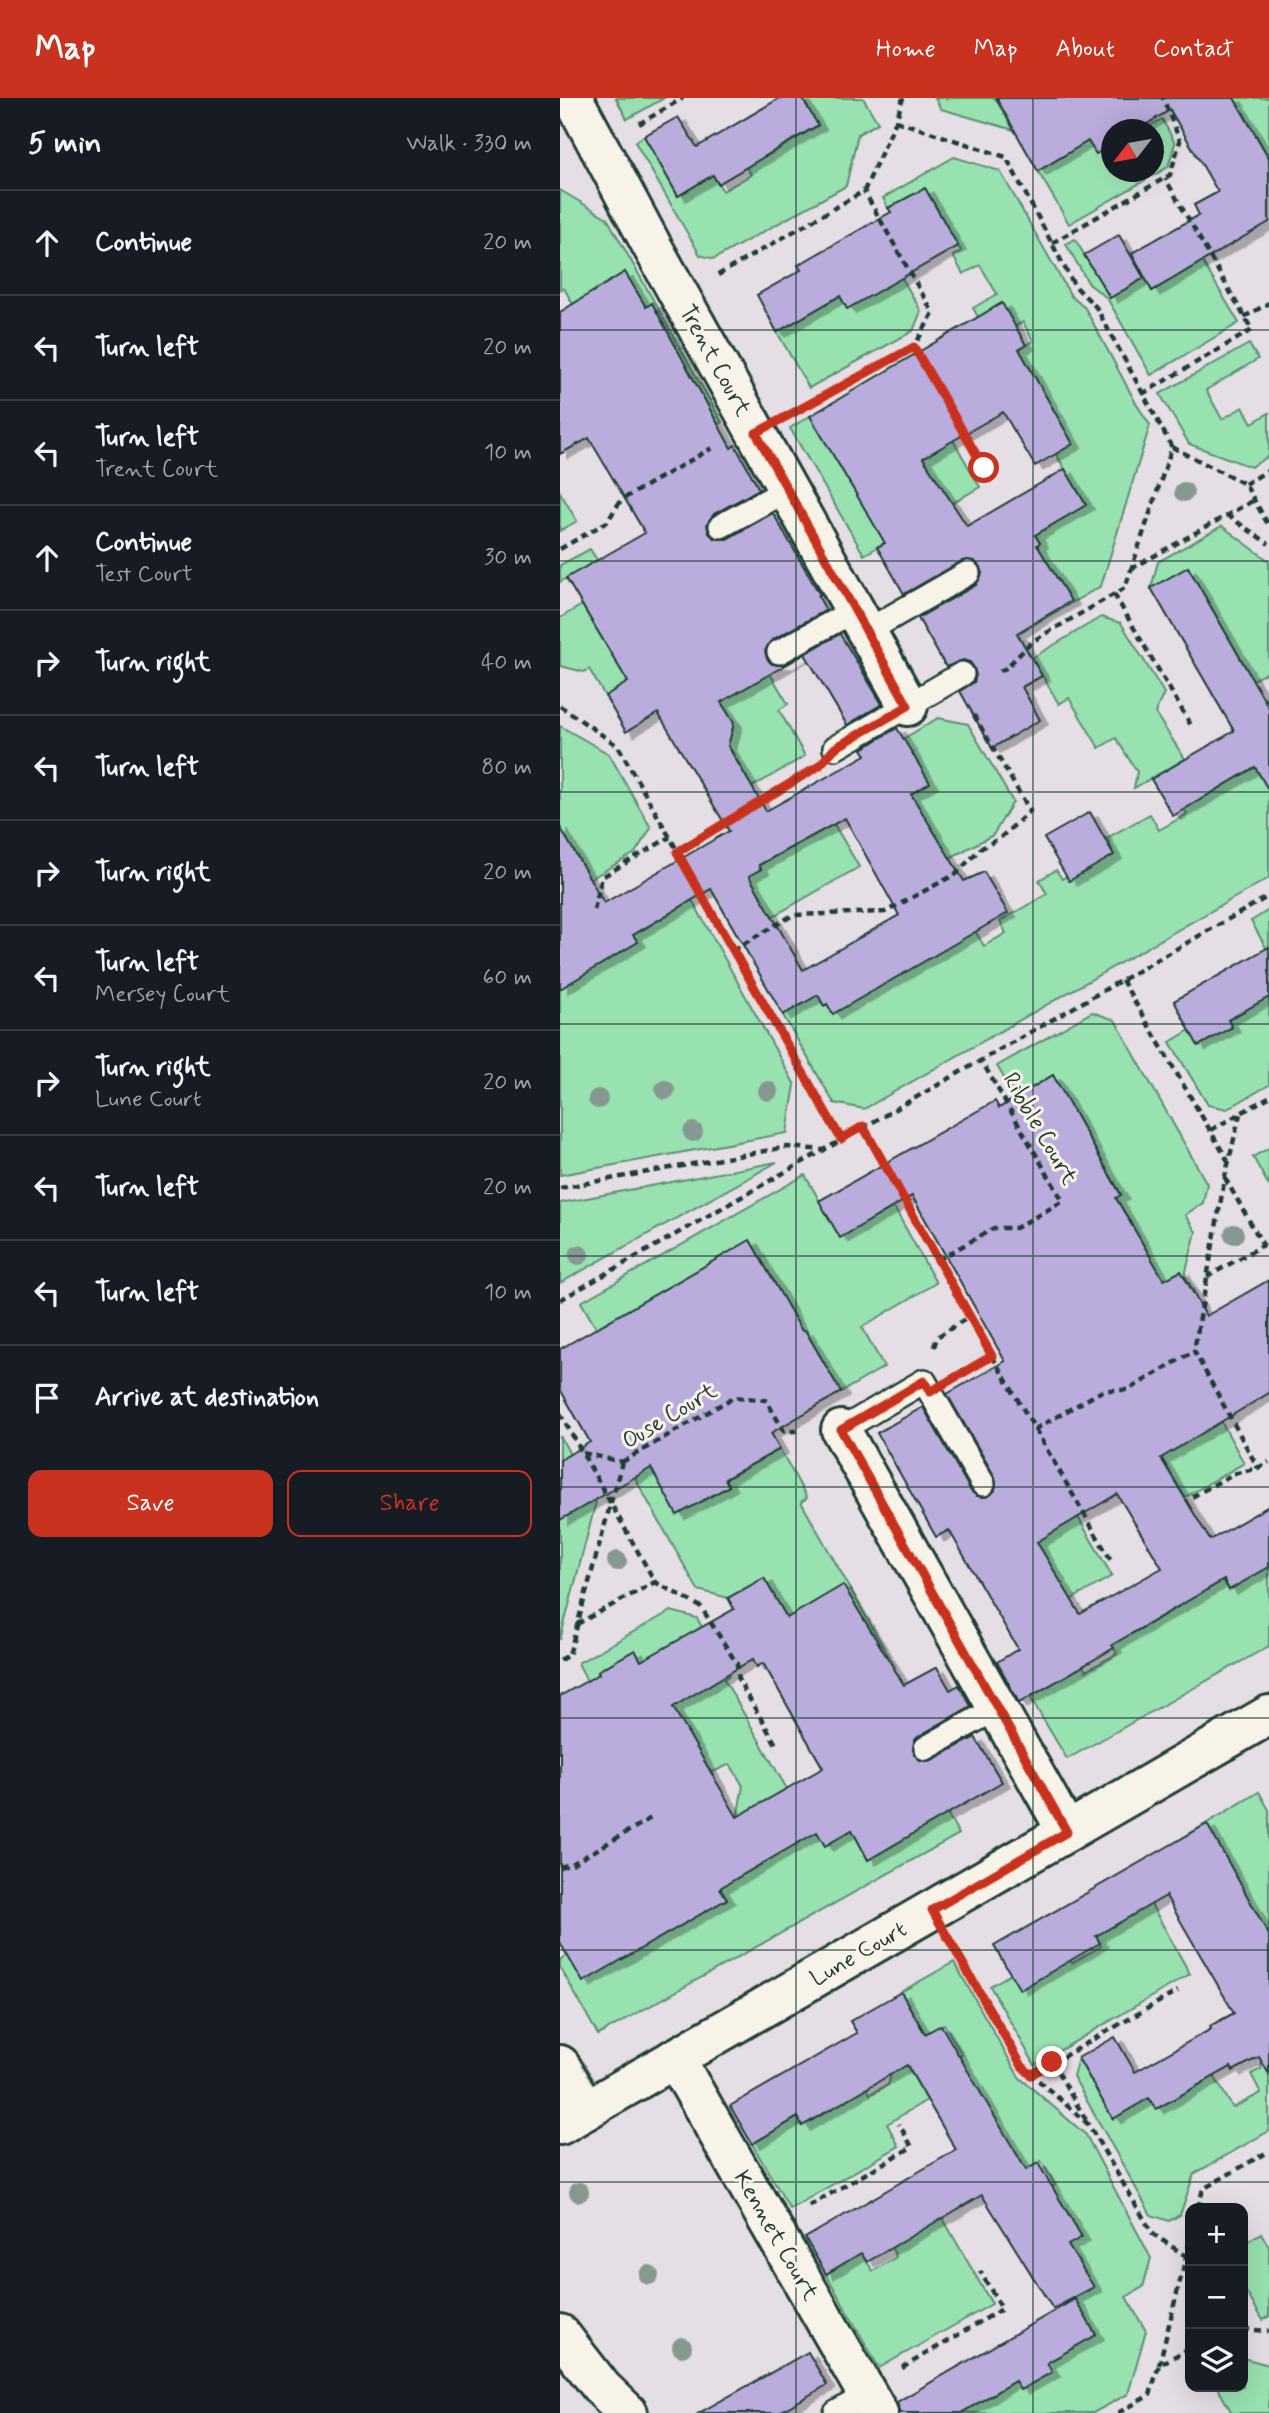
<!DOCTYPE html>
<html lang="en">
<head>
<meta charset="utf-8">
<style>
	:root { --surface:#171b24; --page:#20242c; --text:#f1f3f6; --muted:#9ea1a6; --line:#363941; --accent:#c8321e }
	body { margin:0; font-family:Mynerve,sans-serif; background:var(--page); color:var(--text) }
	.controls { position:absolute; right:21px; bottom:21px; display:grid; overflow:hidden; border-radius:14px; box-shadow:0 7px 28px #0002 }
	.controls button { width:63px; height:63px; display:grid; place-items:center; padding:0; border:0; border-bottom:2px solid var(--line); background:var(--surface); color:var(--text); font:35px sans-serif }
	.compass { position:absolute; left:541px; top:21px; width:63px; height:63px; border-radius:50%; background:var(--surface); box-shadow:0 7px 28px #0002; rotate:239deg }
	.stop { position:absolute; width:21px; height:21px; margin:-16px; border:5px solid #c8321e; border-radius:50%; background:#fff }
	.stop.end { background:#c8321e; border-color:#fff; box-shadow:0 2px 7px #0008 }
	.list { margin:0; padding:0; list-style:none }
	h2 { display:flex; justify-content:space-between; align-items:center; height:91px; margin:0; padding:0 28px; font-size:30px }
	h2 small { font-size:23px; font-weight:400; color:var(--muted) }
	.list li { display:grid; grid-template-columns:46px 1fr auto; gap:21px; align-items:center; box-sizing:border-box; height:105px; padding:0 28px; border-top:2px solid var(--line) }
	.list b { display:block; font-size:26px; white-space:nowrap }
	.list p { margin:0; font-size:23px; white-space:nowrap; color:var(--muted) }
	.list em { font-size:23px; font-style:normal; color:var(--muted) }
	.actions { display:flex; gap:14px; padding:21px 28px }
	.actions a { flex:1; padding:16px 0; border:2px solid var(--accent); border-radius:14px; text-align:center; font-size:24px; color:var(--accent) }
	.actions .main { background:var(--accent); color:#fff }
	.icon { flex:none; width:38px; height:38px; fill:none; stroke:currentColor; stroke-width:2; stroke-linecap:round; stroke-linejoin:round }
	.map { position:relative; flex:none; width:709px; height:2315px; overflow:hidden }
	header { display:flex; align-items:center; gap:42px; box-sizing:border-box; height:98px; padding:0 35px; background:var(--accent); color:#fff }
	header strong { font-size:33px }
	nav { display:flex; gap:38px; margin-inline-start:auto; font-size:24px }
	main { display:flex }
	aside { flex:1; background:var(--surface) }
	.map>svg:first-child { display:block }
	.green { fill:#98e1b0; stroke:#5c8f72; stroke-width:2 }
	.building { fill:#baaddd; stroke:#1f3d34; stroke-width:2; fill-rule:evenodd; filter:url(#shadow) }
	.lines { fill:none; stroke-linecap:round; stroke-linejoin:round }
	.service-casing { stroke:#1f3d34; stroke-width:28 }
	.minor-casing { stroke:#1f3d34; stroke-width:44 }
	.path { stroke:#1f3d34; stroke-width:4.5; stroke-dasharray:7 5; stroke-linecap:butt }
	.service { stroke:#f7f3e8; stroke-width:23 }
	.minor { stroke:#f7f3e8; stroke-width:38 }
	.tree { fill:#859891 }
	.route { stroke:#c8321e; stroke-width:9 }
	.grid { fill:none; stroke:#1f3d34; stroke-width:2; stroke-opacity:0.55 }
	.labels { text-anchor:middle; stroke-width:6; stroke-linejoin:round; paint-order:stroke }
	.street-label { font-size:23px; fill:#1f3d34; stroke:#f7f3e8 }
</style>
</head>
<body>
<header>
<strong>Map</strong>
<nav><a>Home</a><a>Map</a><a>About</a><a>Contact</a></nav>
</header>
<main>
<aside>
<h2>5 min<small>Walk · 330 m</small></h2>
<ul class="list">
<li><svg class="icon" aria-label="ahead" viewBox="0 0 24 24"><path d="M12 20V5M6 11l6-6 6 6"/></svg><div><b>Continue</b></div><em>20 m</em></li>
<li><svg class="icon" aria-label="left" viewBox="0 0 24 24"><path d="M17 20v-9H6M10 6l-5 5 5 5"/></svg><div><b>Turn left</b></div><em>20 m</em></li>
<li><svg class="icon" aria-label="left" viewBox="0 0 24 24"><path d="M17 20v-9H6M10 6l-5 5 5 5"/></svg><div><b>Turn left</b><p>Trent Court</p></div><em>10 m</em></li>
<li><svg class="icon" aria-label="ahead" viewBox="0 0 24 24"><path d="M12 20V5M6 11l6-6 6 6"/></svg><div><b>Continue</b><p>Test Court</p></div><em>30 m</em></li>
<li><svg class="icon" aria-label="right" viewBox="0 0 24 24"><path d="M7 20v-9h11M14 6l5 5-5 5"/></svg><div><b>Turn right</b></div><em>40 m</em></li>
<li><svg class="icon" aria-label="left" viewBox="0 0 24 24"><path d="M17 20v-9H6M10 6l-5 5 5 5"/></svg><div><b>Turn left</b></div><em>80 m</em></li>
<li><svg class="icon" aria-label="right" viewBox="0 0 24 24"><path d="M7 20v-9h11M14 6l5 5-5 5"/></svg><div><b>Turn right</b></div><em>20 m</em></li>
<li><svg class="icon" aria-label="left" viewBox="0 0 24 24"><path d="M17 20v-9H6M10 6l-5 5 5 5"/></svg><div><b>Turn left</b><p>Mersey Court</p></div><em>60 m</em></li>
<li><svg class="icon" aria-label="right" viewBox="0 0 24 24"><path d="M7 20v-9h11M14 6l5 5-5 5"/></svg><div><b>Turn right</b><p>Lune Court</p></div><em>20 m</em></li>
<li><svg class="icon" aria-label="left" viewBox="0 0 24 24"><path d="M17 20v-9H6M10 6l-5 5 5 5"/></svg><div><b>Turn left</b></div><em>20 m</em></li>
<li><svg class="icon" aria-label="left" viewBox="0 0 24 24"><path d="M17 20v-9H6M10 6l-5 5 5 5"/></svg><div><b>Turn left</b></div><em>10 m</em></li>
<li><svg class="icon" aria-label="arrive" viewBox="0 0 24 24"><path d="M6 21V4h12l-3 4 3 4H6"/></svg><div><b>Arrive at destination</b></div></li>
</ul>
<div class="actions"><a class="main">Save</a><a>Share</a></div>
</aside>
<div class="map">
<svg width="709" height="2315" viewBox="0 0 709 2315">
	<defs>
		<filter id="shadow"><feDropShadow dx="8" dy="4.5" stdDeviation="0" flood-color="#0004"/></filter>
	</defs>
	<rect width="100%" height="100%" fill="#e5dee5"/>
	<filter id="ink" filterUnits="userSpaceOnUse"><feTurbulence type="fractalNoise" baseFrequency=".0143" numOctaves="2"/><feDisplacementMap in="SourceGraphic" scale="14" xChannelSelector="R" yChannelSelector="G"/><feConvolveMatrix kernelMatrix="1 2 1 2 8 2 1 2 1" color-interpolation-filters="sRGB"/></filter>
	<g filter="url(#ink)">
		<!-- green -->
		<g class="green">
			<polygon points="56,0 104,0 67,21"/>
			<polygon points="242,0 303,0 318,25 298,36 286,88 154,161 140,157 75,44 84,38 118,98 153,77 163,93 191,77 181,60 207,58 258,28"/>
			<polygon points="375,0 435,0 454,32 381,11"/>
			<polygon points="670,0 709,0 709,60 682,12"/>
			<polygon points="602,21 615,45 608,69 509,126 478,73 528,43 536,56 551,47 552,74 594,74 594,32 584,31"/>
			<polygon points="394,59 440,73 511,198 525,210 577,307 590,327 541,488 461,534 454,522 449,463 480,445 475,437 526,407 496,356 513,346 441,261 473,243 463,224 449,232 424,229 413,210 437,196 420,167 403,176 393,158 401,153 365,90 328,110 323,100"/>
			<polygon points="0,92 47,120 162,324 108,354 21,221 4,190 0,192"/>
			<polygon points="515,141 550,200 585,180 592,193 642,163 679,225 591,277 547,200 529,186 506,146"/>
			<polygon points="342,180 361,213 353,233 249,290 217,234 263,207 257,194"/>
			<polygon points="689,246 698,261 646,292 662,321 683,309 692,325 709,315 709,358 691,369 629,346 600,296"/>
			<polygon points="250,318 389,335 420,389 304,457 230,330"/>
			<polygon points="120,379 185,494 168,504 228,606 219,612 245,658 192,689 166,643 172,635 174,625 170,617 78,578 45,598 29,571 24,574 0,568 0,520 22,507 31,522"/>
			<polygon points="0,394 17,423 0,433"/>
			<polygon points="662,428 709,463 709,573 693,582 628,469 591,490 598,464"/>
			<polygon points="30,451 37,462 0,484 0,467"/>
			<polygon points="541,519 561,525 604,595 595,615 625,661 574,690 577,674 556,640 539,650 509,600 499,606 472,560"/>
			<polygon points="378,620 408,626 453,704 433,737 390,760 308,662"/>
			<polygon points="0,628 49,656 91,730 75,755 30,781 0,737"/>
			<polygon points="709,661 709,780 304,1011 274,1005 223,917 258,897 264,908 315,878 321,888 364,863 413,829 424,848 446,835 440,823 487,796 479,782 496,772 502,781 552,752 547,740 590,716 599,732 627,716 619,701 646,698"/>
			<polygon points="274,726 299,769 179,838 156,797 201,771 193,758 219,756"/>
			<polygon points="132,802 235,987 227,1035 0,1077 0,890 65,852 56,836 79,834"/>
			<polygon points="709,812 709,855 691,823"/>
			<polygon points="709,899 709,987 667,1011 648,1007 610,944 630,932 639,948 672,929 668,922"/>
			<polygon points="532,914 555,922 647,1086 643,1105 625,1117 636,1134 625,1177 636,1197 621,1249 530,1183 586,1151 556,1100 561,1096 493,978 456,1000 437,968"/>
			<polygon points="709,1050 709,1088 693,1059"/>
			<polygon points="217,1064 0,1185 0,1105"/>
			<polygon points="245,1077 280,1139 334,1109 376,1185 302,1229 324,1269 264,1304 275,1284 245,1232 222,1245 214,1183 190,1143 36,1230 21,1204"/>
			<polygon points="651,1305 684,1365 625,1399 591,1342"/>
			<polygon points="138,1333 117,1417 169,1388 165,1381 220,1351 247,1400 241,1404 335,1569 312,1582 399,1736 38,1937 0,1869 0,1862 80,1816 96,1842 167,1801 149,1771 225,1731 289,1733 231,1527 204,1480 168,1500 138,1492 76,1382 80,1366"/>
			<polygon points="0,1338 36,1404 0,1542"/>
			<polygon points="492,1374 552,1478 485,1517 446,1467"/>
			<polygon points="709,1449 709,1548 507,1661 470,1599 523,1568 526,1573 557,1556 548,1539 572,1536 623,1506 659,1474 669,1492"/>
			<polygon points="111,1513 137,1520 169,1578 164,1581 227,1691 177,1720 183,1688 170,1666 151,1675 112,1636 75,1552 38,1573 40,1576 27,1583 18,1565"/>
			<polygon points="699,1694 709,1712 709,1875 637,1767 622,1740"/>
			<polygon points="591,1806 630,1876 475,1967 430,1888 451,1876 461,1891 490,1874 482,1858 500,1847 512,1865 541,1848 536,1838"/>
			<polygon points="394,1864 459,1979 526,2037 591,2160 583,2189 566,2199 586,2233 568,2296 533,2315 401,2315 437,2294 451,2276 461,2292 491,2274 487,2265 535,2237 506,2186 505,2148 488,2091 495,2087 481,2063 450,2081 385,1967 402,1957 384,1926 365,1936 341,1894"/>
			<polygon points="338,1952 367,2002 327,2026 339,2048 230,2111 192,2046 252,2011 307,1990 310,1996 328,1987"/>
			<polygon points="704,1956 709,1964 709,2033 634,2076 620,2117 609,2123 591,2117 513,1978 518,1960 553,2021 589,2000 597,2011 654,1978 673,2010 701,1995 691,1976 701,1971"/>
			<polygon points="382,2119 432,2206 319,2270 266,2176 301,2155 313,2173 336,2159 331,2149"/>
			<polygon points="701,2135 709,2149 709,2219 703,2222 683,2189 683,2146"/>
			<polygon points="683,2260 709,2267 709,2315 672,2315 657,2289 683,2289"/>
		</g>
		<!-- building -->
		<g class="building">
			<polygon points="220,0 242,0 258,27 158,86 153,77 118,98 84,38 118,19 137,49"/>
			<polygon points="436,0 674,0 709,60 709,124 592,193 572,155 639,117 634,107 658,94 610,12 577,32 551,32 551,47 536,56 528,43 478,73"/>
			<polygon points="365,90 398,148 287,211 280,198 217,234 197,197 241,172 238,167 331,114 328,110"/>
			<polygon points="559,137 584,180 550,200 524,157"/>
			<path d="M65,174L86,209L92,205L171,350L175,347L199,391L154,416L147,427L149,435L154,440L167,441L213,415L260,497L258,498L266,512L212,542L205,553L207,561L212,566L225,567L280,536L322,606L287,627L245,556L161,604L174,625L168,648L206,713L306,657L302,651L337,630L370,685L351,696L404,783L424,774L448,815L273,916L267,906L264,908L258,897L223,917L151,791L73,837L78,844L0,891V729L44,805L169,733L98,615L66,634L45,598L68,584L6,480L85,435L29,340L0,356V214ZM285,720L339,817L243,872L189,778L201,771L199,767Z"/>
			<polygon points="442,205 466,247 459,251 513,346 475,368 443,314 363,360 407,428 505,371 526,407 475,437 480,445 477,447 511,503 457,535 482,578 462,589 480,622 432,650 400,593 414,584 416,577 414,570 410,564 403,562 386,569 358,520 416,487 422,476 420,469 414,463 402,463 344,496 317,449 325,445 250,318"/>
			<polygon points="628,469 709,610 709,693 695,669 613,718 591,681 674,633 591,490"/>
			<polygon points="530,714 554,757 509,783 484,740"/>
			<polygon points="709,849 709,899 668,922 672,929 638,948 614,903"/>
			<path d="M493,977L561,1097L556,1100L604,1182L621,1173L646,1218L709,1182V1295L601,1360L650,1442L709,1408V1469L669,1492L664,1482L552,1547L554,1550L459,1605L437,1564L458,1551L389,1432L376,1439L317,1335L363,1309L411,1393L417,1398H429L435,1392V1379L387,1296L445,1263L352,1098L280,1140L259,1103L435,1003L439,1010ZM557,1396L602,1470L520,1516L477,1444Z"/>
			<polygon points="190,1142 242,1233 245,1232 281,1294 211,1335 220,1351 165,1381 169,1388 117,1417 91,1370 0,1422 0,1362 30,1344 0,1291 0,1251"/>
			<path d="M204,1480L227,1520L283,1487L344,1587L377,1569L390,1592L399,1587L411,1608L359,1638L354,1643V1656L360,1662H372L415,1639L442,1684L308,1762L292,1732L265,1748L257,1734L160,1790L167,1801L23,1884L0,1845V1598L39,1576L38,1573L75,1552L81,1563L174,1511L168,1500ZM193,1561L197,1569L203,1565L263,1670L177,1719L113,1609Z"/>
			<polygon points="647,1726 709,1837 709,1976 699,1959 673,1973 671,1969 596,2011 589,2000 553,2021 518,1960 555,1939 575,1974 651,1931 650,1928 674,1915 606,1798 536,1838 540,1845 460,1892 434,1848"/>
			<polygon points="341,1894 365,1936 381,1927 466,2072 478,2065 522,2139 508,2147 534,2189 493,2211 422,2097 307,2164 301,2155 266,2176 245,2140 396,2052 347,1967 242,2028 238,2019 192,2046 170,2008 297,1935 290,1923"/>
			<polygon points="515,2201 536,2237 487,2265 492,2274 460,2292 455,2283 401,2315 340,2315 337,2304"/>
			<polygon points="248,2254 267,2287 218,2315 139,2315"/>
		</g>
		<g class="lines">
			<defs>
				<g id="service">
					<polyline points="161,428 228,391"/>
					<polyline points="307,533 408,475"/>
					<polyline points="219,554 295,512"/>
					<polyline points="275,650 402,576"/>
					<polyline points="281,1332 364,1283 423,1386"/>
					<polyline points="366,1650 437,1610"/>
					<polyline points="276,2315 307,2297"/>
				</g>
				<g id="minor">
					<polyline points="13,0 92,148 348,608"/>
					<polyline points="281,1332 507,1734"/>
					<polyline points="115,1960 318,2315"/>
					<polyline points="0,1967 26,2012"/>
					<polyline points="0,2027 709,1617"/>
					<polyline points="0,2236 42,2290 68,2315"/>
				</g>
			</defs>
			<!-- service casing -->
			<use href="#service" class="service-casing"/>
			<!-- minor casing -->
			<use href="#minor" class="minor-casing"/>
			<!-- path -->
			<g class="path">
				<polyline points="336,23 446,59 514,187 536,209 612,349 565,490 473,543 446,570 437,575"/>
				<polyline points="79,26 123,0"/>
				<polyline points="492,145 610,77 620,43 603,0"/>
				<polyline points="158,177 304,93 336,23 343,0"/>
				<polyline points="684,219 709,205"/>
				<polyline points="354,249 424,370"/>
				<polyline points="582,296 692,232 605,80"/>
				<polyline points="234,314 354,249 373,215 304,93"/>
				<polyline points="612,349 685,386 709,428"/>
				<polyline points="685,386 709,372"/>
				<polyline points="667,417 709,446"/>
				<polyline points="0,451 47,424 61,402 152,350"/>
				<polyline points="571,471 694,402"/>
				<polyline points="554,496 632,629"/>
				<polyline points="707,603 709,595"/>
				<polyline points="0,608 58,648 281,1041"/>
				<polyline points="117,754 248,675"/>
				<polyline points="34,812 42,779 110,739"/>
				<polyline points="173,852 233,817 325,814 396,776 420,751 440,740 470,713 412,614"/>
				<polyline points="562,882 668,1063"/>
				<polyline points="680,1016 665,1079 634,1253 698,1370"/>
				<polyline points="303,1028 432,1258"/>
				<polyline points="651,1032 709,999"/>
				<polyline points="665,1080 703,1147 709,1149"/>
				<polyline points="0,1090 227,1049 264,1052 709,798"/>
				<polyline points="378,1162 434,1130 456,1130 503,1103 421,962"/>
				<polyline points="647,1179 703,1147"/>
				<polyline points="0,1202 264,1052"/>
				<polyline points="374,1249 377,1239 409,1219"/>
				<polyline points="401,1276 432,1258 475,1331 544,1292 568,1292 634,1253"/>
				<polyline points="0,1315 95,1484 141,1509 177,1566 179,1583 217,1648"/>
				<polyline points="475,1331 553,1466"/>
				<polyline points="23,1355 62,1364"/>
				<polyline points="62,1364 174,1299 206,1302 224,1333 238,1333"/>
				<polyline points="632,1399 673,1376 698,1370 709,1364"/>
				<polyline points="17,1526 95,1484"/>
				<polyline points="0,1562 9,1557 62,1364"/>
				<polyline points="0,1769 12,1766 91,1720"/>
				<polyline points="395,1852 462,1968 528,2026 593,2136 626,2158 630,2165"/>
				<polyline points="492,1964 526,2022"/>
				<polyline points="471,1977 618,1893"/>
				<polyline points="249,2108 352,2049 339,2026"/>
				<polyline points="638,2110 643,2091 709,2053"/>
				<polyline points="683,2231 709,2233"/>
				<polyline points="599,2267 630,2143"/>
				<polyline points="342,2270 442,2211 420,2173"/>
				<polyline points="558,2315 590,2297 599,2267 630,2250"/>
			</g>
			<!-- service -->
			<use href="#service" class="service"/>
			<!-- minor -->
			<use href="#minor" class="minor"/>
		</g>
		<!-- trees -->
		<g class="tree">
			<circle cx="624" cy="394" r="10"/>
			<circle cx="105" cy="992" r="10"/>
			<circle cx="208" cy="993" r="10"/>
			<circle cx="38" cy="1001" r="10"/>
			<circle cx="133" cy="1034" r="10"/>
			<circle cx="674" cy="1136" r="10"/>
			<circle cx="19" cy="1157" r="10"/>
			<circle cx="57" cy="1463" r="10"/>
			<circle cx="19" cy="2094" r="10"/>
			<circle cx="89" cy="2177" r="10"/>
			<circle cx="122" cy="2249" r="10"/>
		</g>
	</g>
	<g class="lines" filter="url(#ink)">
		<!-- route -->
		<polyline class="route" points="424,370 354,249 196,335 348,608 275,650 259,668 117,754 281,1041 303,1028 432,1258 370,1294 364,1283 281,1332 507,1734 372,1812 462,1968 471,1977 492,1964"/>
	</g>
	<!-- grid -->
	<path class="grid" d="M236,0V2315M473,0V2315M0,232H709M0,463H709M0,694H709M0,926H709M0,1158H709M0,1389H709M0,1620H709M0,1852H709M0,2084H709"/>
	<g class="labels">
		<!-- street labels -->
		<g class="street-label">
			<text transform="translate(156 262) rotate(61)" y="8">Trent Court</text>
			<text transform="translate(481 1030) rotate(60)" y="8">Ribble Court</text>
			<text transform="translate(109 1317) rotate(-31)" y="8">Ouse Court</text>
			<text transform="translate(298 1855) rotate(-30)" y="8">Lune Court</text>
			<text transform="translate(217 2137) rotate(60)" y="8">Kennet Court</text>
		</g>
	</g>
</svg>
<div class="controls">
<button>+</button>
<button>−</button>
<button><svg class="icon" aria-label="layers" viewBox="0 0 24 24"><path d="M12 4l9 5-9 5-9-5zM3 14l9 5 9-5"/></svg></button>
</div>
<svg class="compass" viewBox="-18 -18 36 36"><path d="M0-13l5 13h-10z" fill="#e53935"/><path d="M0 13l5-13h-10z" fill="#9ea1a6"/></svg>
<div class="stop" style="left:424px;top:370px"></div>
<div class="stop end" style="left:492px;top:1964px"></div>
</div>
</main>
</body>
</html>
